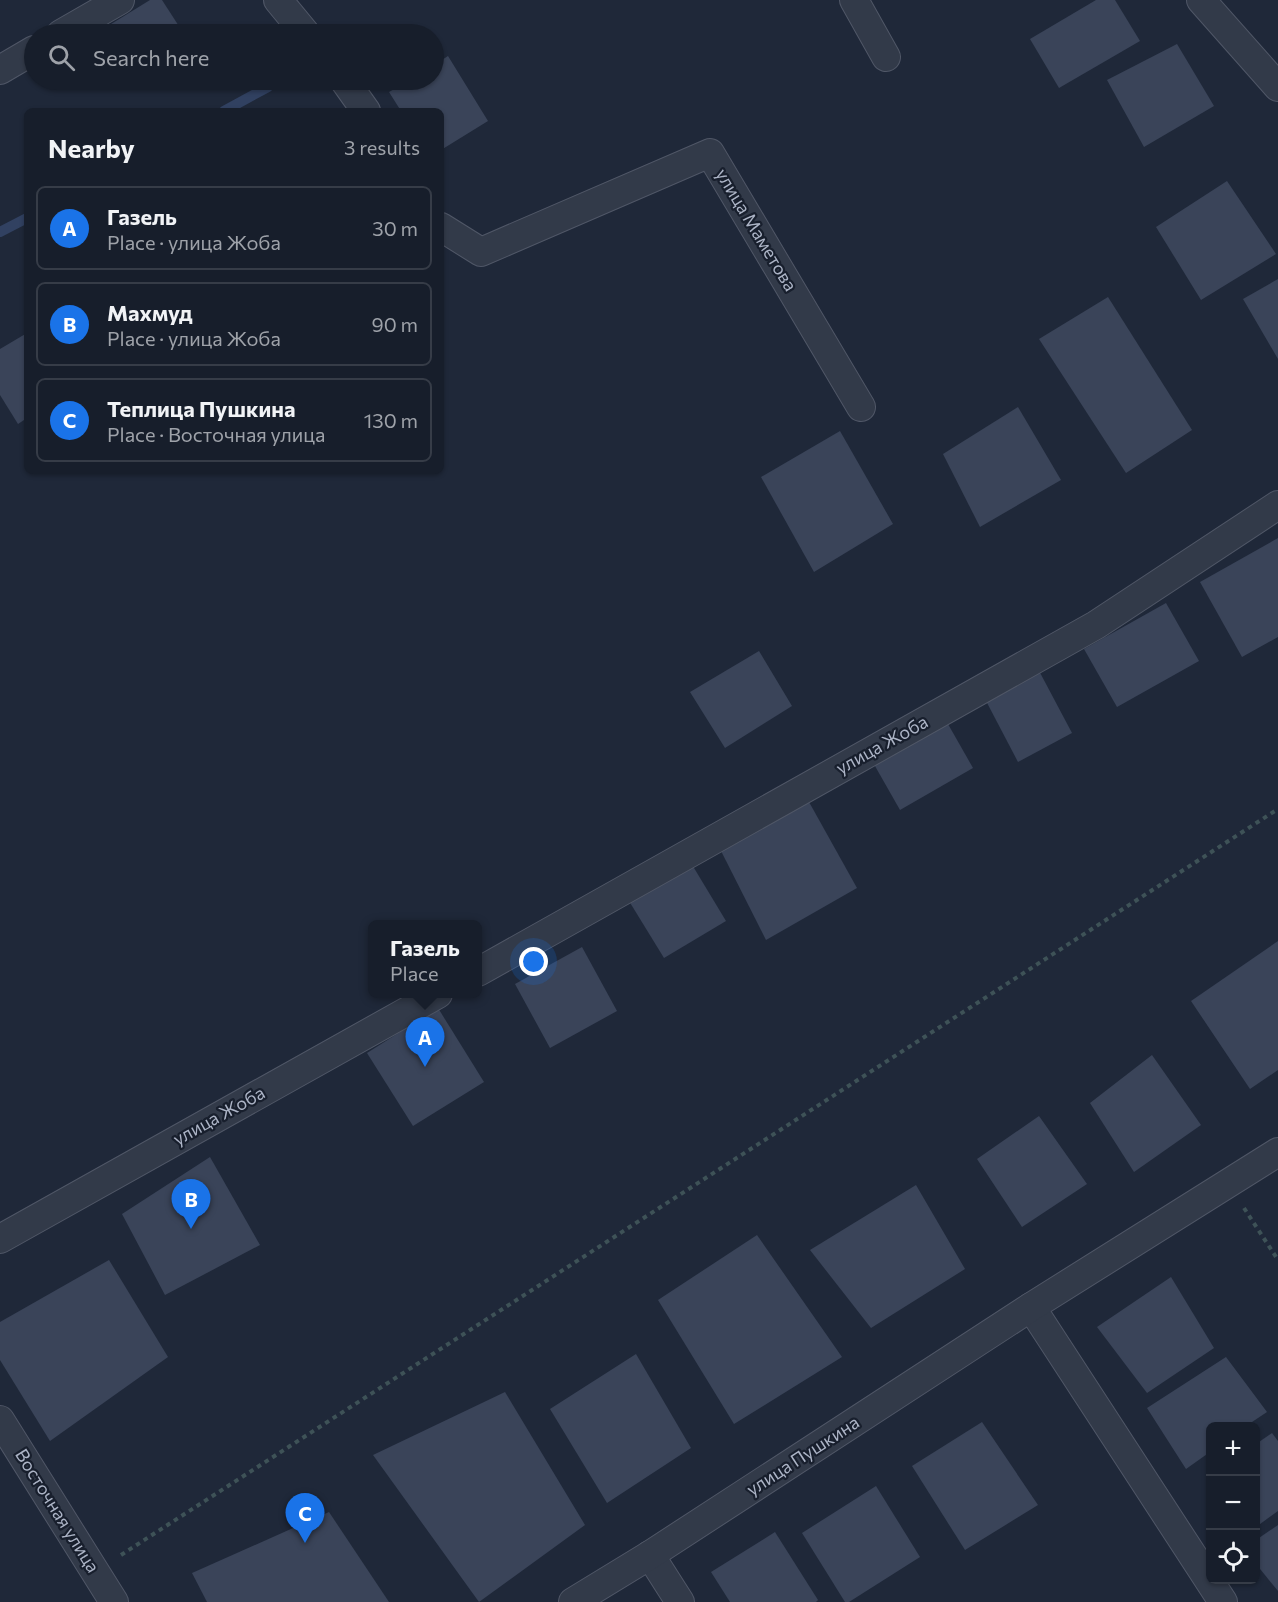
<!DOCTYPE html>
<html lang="en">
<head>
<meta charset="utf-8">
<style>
	:root { --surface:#171e2b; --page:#242b37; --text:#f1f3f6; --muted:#9ea2a9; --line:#363c47; --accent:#1a73e8 }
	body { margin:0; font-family:Commissioner,sans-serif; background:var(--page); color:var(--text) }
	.controls { position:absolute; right:18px; bottom:18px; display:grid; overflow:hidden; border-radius:9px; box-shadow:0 2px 4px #0004 }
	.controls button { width:54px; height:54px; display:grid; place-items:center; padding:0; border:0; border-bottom:2px solid var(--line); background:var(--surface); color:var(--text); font:30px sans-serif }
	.you { position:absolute; left:534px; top:962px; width:21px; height:21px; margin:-15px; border:4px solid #fff; border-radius:50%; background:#1a73e8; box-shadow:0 0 0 9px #1a73e833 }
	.badge { display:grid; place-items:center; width:39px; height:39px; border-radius:50%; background:var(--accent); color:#fff; font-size:20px; font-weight:700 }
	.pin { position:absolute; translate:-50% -50px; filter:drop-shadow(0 2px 3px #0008) }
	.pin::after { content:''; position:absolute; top:32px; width:21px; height:18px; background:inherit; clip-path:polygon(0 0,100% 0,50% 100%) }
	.popup { position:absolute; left:368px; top:920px; width:114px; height:78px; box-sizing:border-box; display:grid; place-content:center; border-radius:9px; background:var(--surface); filter:drop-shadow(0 2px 4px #0005); font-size:20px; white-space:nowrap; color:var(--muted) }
	.popup b { font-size:22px; color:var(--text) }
	.popup::after { content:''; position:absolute; left:50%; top:100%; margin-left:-12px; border:12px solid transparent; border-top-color:var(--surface) }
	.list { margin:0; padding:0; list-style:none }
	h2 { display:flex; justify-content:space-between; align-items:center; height:78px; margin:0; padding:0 24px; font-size:26px }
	h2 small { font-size:20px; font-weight:400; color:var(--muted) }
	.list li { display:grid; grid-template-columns:39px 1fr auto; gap:18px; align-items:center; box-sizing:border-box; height:84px; margin:0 12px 12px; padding:0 12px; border:2px solid var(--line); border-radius:9px }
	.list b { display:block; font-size:22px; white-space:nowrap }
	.list p { margin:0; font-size:20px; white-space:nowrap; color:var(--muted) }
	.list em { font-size:20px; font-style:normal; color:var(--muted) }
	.icon { flex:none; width:33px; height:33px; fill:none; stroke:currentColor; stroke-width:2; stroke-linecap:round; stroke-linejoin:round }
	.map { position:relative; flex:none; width:1278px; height:1602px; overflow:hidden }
	.search { position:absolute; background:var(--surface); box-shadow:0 2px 4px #0004; left:24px; top:24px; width:420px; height:66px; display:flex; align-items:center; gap:15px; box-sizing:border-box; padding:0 21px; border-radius:33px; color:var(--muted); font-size:22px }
	.panel { position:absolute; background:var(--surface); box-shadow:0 2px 4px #0004; left:24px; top:108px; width:420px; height:366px; border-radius:9px }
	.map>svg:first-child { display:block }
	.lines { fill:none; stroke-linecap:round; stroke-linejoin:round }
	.stream { stroke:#314161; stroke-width:10 }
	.building { fill:#3a4459 }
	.minor-casing { stroke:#505767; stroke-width:30 }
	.path { stroke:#3e5257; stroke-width:4; stroke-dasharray:4.5 4.5; stroke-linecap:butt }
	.minor { stroke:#323a49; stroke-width:28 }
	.labels { text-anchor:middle; stroke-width:4.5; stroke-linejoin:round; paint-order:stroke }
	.street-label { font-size:18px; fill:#acb4c6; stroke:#181f2d }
</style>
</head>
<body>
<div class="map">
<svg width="1278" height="1602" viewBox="0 0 1278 1602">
	<rect width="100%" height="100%" fill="#1f2839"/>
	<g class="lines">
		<!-- stream -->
		<g class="stream">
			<polyline points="224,111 268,87"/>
			<polyline points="0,232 27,218"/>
		</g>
	</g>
	<!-- building -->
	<g class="building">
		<polygon points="150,0 162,0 184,34 95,34"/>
		<polygon points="1096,0 1115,0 1140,41 1059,88 1030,39"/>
		<polygon points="1177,44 1214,106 1144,147 1107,80"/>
		<polygon points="448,56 488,121 441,150 441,111 401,111 389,92 410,80 434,80 434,65"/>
		<polygon points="1227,181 1276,254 1201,300 1156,227"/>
		<polygon points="1278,279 1278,359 1243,299"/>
		<polygon points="1108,297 1192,430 1126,473 1039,339"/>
		<polygon points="27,333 27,418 18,424 0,395 0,349"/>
		<polygon points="1018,407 1061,480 980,527 943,454"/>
		<polygon points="840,431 893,524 814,572 761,477"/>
		<polygon points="1278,538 1278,637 1242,657 1200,582"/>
		<polygon points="1166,603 1199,661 1117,707 1084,649"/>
		<polygon points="759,651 792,706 725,748 690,692"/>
		<polygon points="1037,667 1072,733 1018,762 985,699"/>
		<polygon points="944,717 973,768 900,810 871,759"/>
		<polygon points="804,793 857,888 766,940 717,843"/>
		<polygon points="691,863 726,921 664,958 629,901"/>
		<polygon points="1278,941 1278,1070 1250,1089 1191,1001"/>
		<polygon points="582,947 617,1011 550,1048 515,984"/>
		<polygon points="438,1008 484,1082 413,1126 367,1053"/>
		<polygon points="1152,1055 1201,1125 1134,1172 1090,1103"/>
		<polygon points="1039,1116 1087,1184 1022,1227 977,1159"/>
		<polygon points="210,1157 260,1245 165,1295 122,1214"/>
		<polygon points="916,1185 965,1269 871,1328 810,1250"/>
		<polygon points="757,1235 842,1357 734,1424 658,1300"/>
		<polygon points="109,1260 168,1357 50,1441 0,1360 0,1322"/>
		<polygon points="1171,1277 1214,1348 1147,1393 1097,1327"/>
		<polygon points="636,1354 691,1448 607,1503 550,1409"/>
		<polygon points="1226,1357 1267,1412 1246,1426 1210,1426 1210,1452 1186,1469 1147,1408"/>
		<polygon points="505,1392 585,1525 479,1602 373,1455"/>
		<polygon points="982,1422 1038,1505 965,1550 912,1466"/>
		<polygon points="1272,1433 1278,1441 1278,1511 1256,1527 1256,1444"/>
		<polygon points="876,1486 920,1557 849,1602 845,1602 802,1533"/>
		<polygon points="329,1512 389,1602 207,1602 192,1573"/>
		<polygon points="1278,1525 1278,1591 1256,1564 1256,1540"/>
		<polygon points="775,1532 818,1600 816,1602 730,1602 711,1572"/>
	</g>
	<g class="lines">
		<defs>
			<g id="minor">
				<polyline points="278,0 306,34"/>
				<polyline points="854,0 886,57"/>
				<polyline points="1201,0 1278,87"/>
				<polyline points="61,34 120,0"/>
				<polyline points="0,70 34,50"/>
				<polyline points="344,80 366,111"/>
				<polyline points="441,227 481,252 710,153 861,407"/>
				<polyline points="478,972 1096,625 1278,505"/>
				<polyline points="0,1239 438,994"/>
				<polyline points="1031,1307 1223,1602"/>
				<polyline points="0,1420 114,1602"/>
				<polyline points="650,1555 680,1602"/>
				<polyline points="573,1602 650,1555 1031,1307 1278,1152"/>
			</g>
		</defs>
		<!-- minor casing -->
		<use href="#minor" class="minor-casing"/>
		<!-- path -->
		<g class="path">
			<polyline points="1244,1208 1278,1260"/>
			<polyline points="121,1555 1278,809"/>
		</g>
		<!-- minor -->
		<use href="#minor" class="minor"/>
	</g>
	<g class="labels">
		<!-- street labels -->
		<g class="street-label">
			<text transform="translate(756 230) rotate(59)" y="6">улица Маметова</text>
			<text transform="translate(882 745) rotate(-29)" y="6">улица Жоба</text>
			<text transform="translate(219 1116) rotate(-29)" y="6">улица Жоба</text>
			<text transform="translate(803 1456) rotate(-33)" y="6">улица Пушкина</text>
			<text transform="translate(57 1511) rotate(58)" y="6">Восточная улица</text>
		</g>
	</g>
</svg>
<div class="controls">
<button>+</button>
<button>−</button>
<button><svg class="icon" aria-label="locate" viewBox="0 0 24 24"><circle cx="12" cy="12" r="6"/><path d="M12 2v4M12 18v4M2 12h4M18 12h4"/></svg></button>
</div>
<div class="you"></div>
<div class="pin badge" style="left:425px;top:1067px">A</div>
<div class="popup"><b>Газель</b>Place</div>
<div class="pin badge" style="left:191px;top:1229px">B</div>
<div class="pin badge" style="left:305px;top:1543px">C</div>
<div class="search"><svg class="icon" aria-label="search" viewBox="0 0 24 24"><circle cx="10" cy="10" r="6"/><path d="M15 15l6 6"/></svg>Search here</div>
<section class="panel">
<h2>Nearby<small>3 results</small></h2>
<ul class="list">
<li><span class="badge">A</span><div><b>Газель</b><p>Place · улица Жоба</p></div><em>30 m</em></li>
<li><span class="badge">B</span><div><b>Махмуд</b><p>Place · улица Жоба</p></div><em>90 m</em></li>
<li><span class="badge">C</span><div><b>Теплица Пушкина</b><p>Place · Восточная улица</p></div><em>130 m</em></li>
</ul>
</section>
</div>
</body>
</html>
